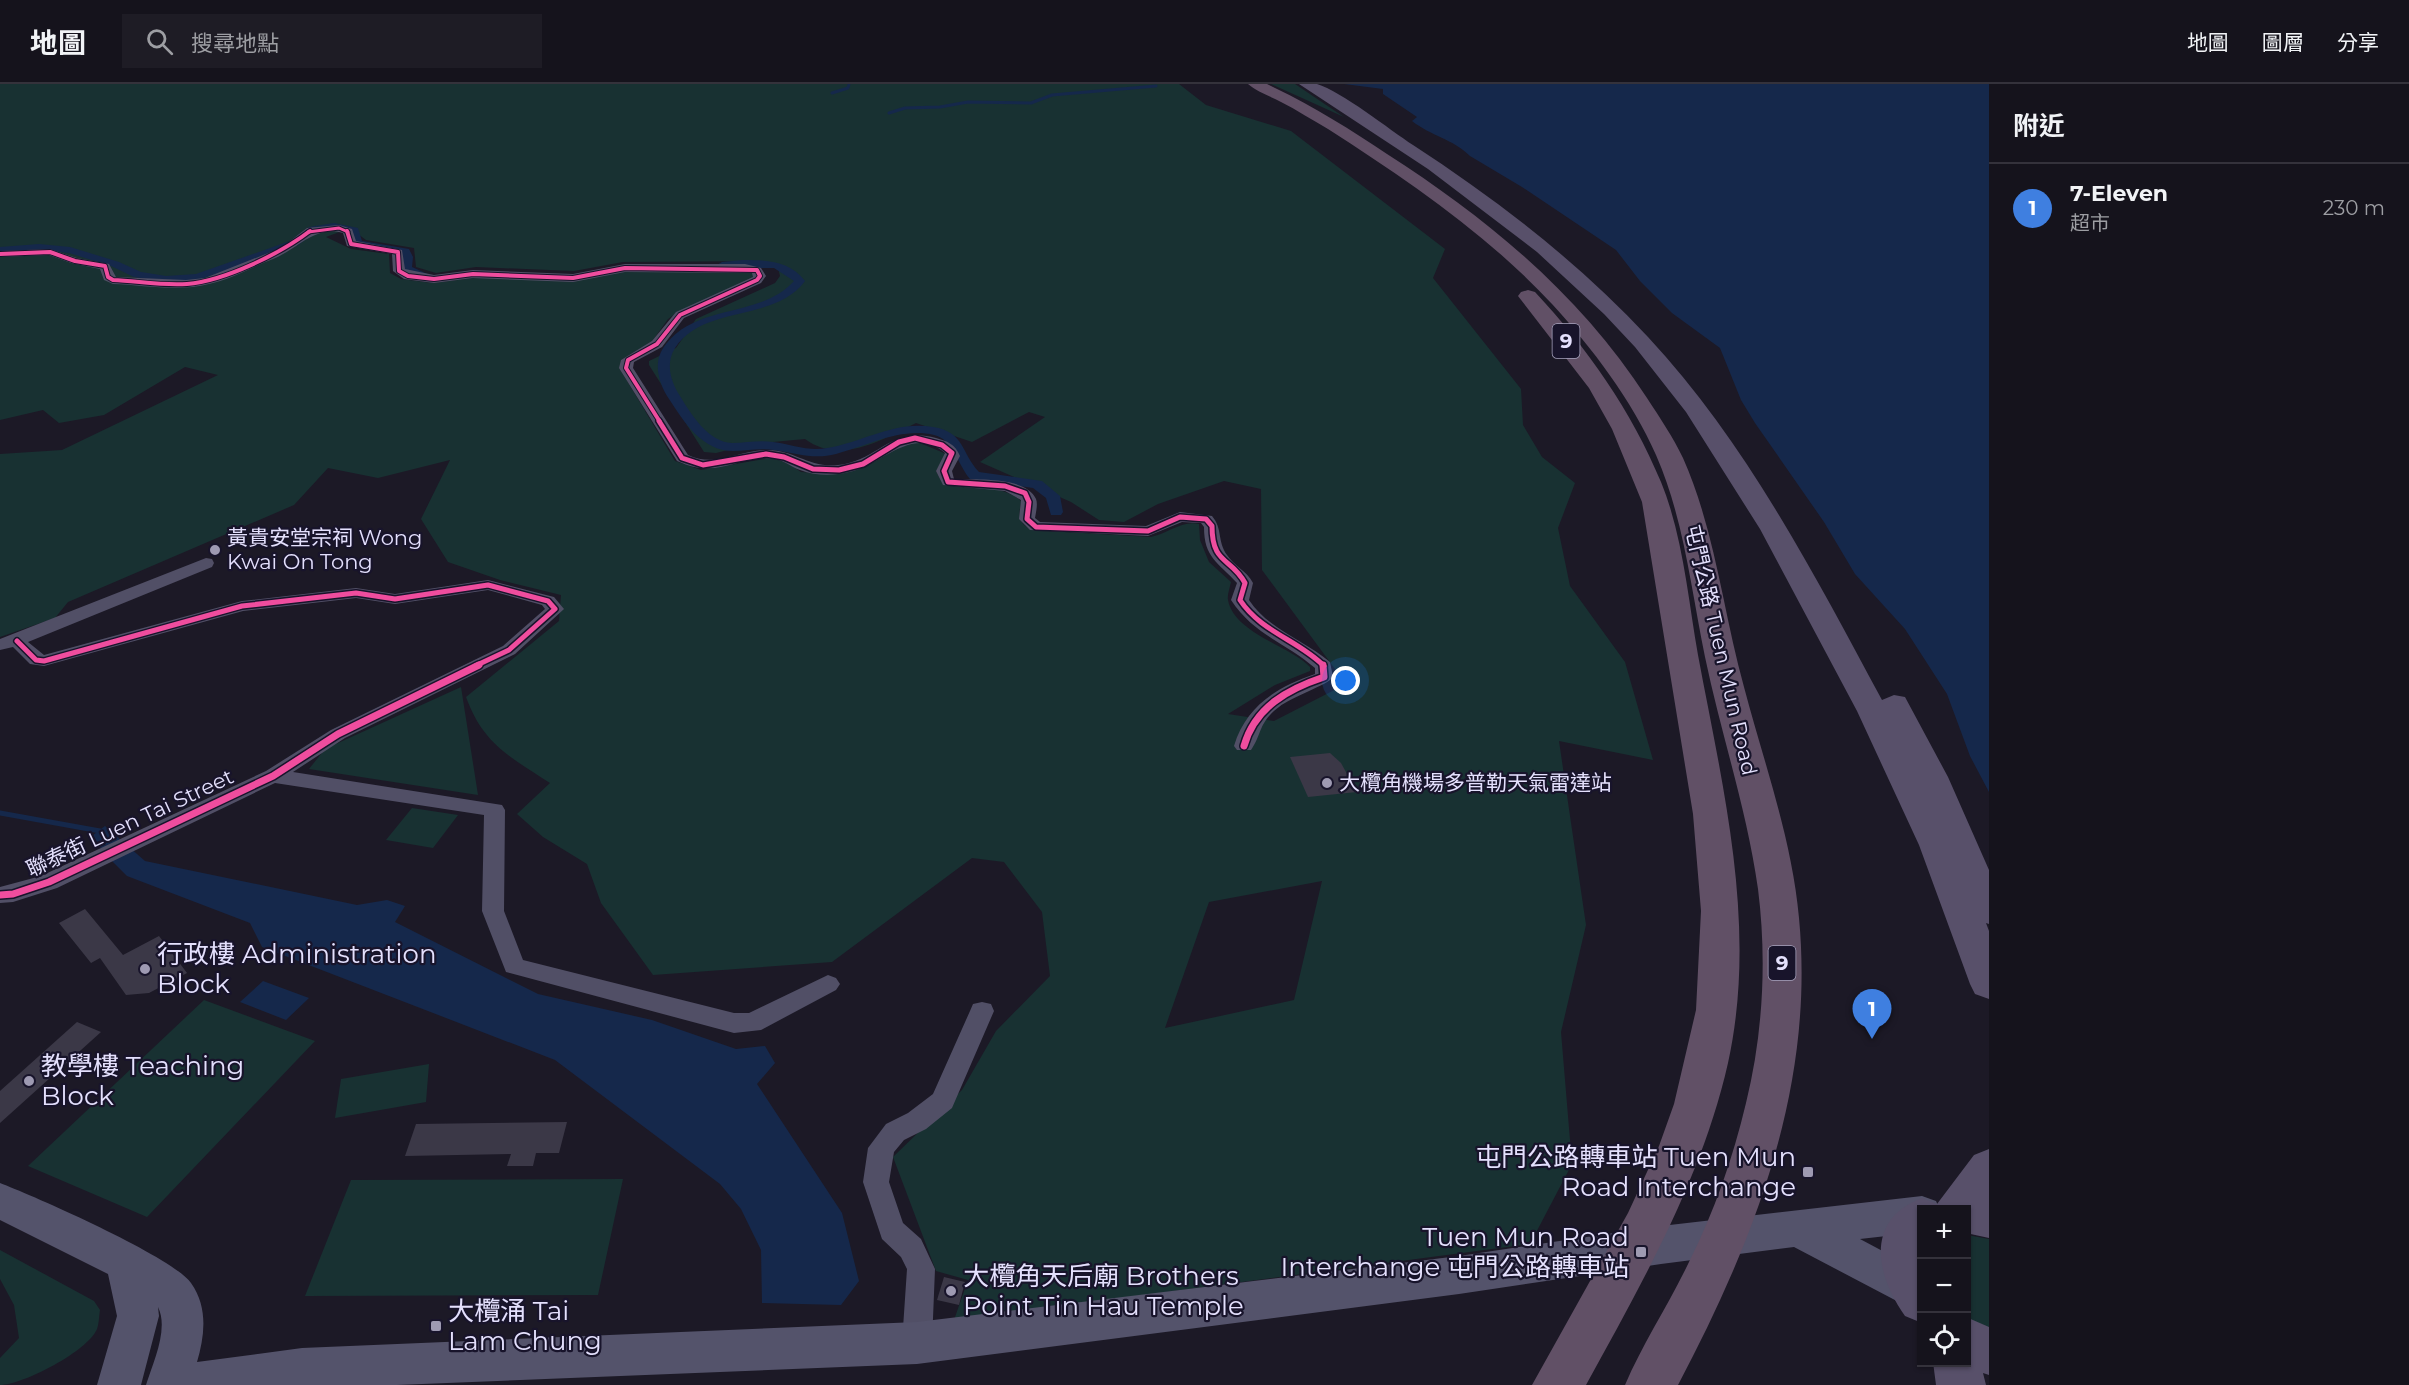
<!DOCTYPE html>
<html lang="zh-TW">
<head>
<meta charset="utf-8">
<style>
	:root { --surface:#15131c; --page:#1e1c25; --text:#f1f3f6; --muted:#9d9ea3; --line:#34323b; --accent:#9e9ab2 }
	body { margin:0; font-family:Montserrat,"Noto Sans TC",sans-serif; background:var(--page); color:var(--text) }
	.controls { position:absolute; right:18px; bottom:18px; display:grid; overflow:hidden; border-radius:0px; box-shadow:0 2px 4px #0004 }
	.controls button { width:54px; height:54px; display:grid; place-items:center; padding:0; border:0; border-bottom:2px solid var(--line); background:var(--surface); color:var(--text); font:30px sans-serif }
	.you { position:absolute; left:1346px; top:597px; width:21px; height:21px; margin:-15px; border:4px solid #fff; border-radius:50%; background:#1a73e8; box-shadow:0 0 0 9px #1a73e833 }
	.badge { display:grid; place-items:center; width:39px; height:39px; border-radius:50%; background:var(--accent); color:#fff; font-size:20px; font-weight:700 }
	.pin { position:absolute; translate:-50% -50px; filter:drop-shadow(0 2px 3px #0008) }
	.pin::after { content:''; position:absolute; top:32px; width:21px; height:18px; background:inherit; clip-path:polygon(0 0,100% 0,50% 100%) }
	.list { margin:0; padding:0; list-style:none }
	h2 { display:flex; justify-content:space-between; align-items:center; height:78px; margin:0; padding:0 24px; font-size:26px }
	h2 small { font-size:20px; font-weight:400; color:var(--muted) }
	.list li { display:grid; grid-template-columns:39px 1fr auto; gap:18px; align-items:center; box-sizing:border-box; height:90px; padding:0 24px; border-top:2px solid var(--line) }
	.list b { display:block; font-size:22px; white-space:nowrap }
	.list p { margin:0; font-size:20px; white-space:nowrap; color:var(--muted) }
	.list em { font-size:20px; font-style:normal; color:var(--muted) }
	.icon { flex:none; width:33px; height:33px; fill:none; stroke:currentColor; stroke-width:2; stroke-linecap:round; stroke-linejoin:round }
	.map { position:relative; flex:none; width:1989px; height:1301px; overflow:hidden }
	header { display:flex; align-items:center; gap:36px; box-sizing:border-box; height:84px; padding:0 30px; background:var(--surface); border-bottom:2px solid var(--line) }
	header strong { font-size:28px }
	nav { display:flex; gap:33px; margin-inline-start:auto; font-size:21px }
	.search { width:420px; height:54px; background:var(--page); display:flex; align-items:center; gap:15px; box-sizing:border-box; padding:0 21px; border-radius:0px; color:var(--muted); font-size:22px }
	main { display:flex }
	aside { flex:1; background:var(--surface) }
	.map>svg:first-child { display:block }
	.green { fill:#183132; fill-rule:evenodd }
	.water { fill:#15284b }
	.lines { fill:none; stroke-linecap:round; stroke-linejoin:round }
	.stream-far1 { stroke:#15284b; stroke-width:3 }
	.stream { stroke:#15284b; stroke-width:5 }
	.canal { fill:#15284b; fill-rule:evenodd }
	.building { fill:#3b3847 }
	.street { fill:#514f66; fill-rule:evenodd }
	.secondary { fill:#54536b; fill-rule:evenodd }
	.primary { fill:#58506a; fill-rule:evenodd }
	.highway { fill:#615066; fill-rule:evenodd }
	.cycleway-far3-casing { stroke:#18142b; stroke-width:5 }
	.cycleway-far2-casing { stroke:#18142b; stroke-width:6 }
	.cycleway-far1-casing { stroke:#18142b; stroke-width:8 }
	.cycleway-casing { stroke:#18142b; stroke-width:10 }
	.cycleway-far3 { stroke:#ef4d9e; stroke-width:3 }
	.cycleway-far2 { stroke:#ef4d9e; stroke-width:4 }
	.cycleway-far1 { stroke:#ef4d9e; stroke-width:5 }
	.cycleway { stroke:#ef4d9e; stroke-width:7 }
	.poi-dot { fill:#9e9ab2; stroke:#18142b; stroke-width:2 }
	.labels { text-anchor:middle; stroke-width:4.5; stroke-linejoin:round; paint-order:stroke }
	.shield { fill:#18142b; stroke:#a7a3be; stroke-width:1.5 }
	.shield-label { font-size:20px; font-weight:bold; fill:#e4e0fd }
	.poi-label { font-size:21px; fill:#e4e0fd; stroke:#18142b; text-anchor:start }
	.street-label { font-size:21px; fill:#e4e0fd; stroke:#18142b }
	.near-poi-label { font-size:26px; fill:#e4e0fd; stroke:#18142b; text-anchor:start }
</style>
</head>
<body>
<header>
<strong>地圖</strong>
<div class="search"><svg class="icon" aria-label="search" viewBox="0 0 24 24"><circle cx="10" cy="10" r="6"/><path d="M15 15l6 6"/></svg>搜尋地點</div>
<nav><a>地圖</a><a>圖層</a><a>分享</a></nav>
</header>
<main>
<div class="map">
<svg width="1989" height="1301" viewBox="0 0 1989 1301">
	<rect width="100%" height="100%" fill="#1c1926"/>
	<!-- green -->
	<g class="green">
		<path d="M0,0H1179L1206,21L1291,47L1445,165L1433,194L1521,305L1523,341L1542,373L1575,399L1558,444L1570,502L1625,578L1653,676L1559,657L1586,841L1561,948L1572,1080L1530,1160L954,1236L968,1196L936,1187L893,1073L962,1006L996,947L1050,892L1042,828L1004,778L972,774L832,878L653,891L601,819L587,780L543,753L517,730L550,699C510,673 483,660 466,613L559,537L561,511L500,496L448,478L421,435L450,376L378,394L328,384L294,421L68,518L55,534L0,553V370L62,366L218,291L185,283L104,331L59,339L43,326L0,336ZM350,144L366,156L414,164L416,183L436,189L476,183L574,187L623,178L762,177L778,184L780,192L775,199L696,235L676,264L649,277V281L704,368L716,369L752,360L805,355C840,381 882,356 916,339L972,358L1029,328L1045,333L980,378L1071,418L1099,436L1124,438L1158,420L1224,397L1261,405L1262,486L1346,600L1274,637L1228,630L1275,601L1310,587V583C1290,562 1234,549 1228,516C1227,511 1230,503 1231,498L1209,478L1200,456L1199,440C1182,436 1167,450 1151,453L1031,446C1017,438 1019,431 1021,417C1000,398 969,407 943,400L936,387L946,372L944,369L915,357L898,361L866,383L831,390L801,388L783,376L770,374L701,386L675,377L620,285L621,276L651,259L668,235L675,230L752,196L754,189L626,187L572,197L482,193L433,199L401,195L390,189L389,170L351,165L326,153ZM1322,797L1294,916L1165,944L1209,818Z"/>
		<polygon points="1271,0 1295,0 1344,33"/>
		<polygon points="461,603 478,711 309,685 325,665"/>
		<polygon points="412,724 458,731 433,764 386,756"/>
		<polygon points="204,916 315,957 147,1133 28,1082"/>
		<polygon points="429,980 426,1018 335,1034 341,995"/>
		<polygon points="623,1095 598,1211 305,1212 351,1096"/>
		<polygon points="1967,1151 1989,1155 1989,1250 1967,1236"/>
		<path d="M0,1166L94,1217L100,1226C99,1232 99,1240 97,1245C88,1267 23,1301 0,1301V1274L19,1254L14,1221L0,1195Z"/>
	</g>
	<!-- water -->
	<g class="water">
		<path d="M1344,0H1989V708L1970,672L1947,610L1905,545L1855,490L1824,438L1755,339L1741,316L1720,264L1672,229L1640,197L1616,166L1522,103L1470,72C1453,55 1431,52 1412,37L1417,33L1383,10V5Z"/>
		<polygon points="105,742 145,777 357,821 387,816 405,822 395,838 538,910 652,936 736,965 765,962 775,979 757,1000 842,1129 859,1197 841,1221 762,1219 761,1166 741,1125 720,1100 555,976 262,863 250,839 127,792 103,768 93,751"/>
		<polygon points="263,897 309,914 286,936 240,918"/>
	</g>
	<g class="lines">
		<!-- stream-far1 -->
		<g class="stream-far1">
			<polyline points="832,9 848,4 849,0"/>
			<polyline points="889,29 905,24 940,23 968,18 1031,19 1052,11 1156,2"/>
		</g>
		<!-- stream -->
		<polyline class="stream" points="0,729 100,747 103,752"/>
		<!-- canal -->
		<g class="canal">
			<polygon points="334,139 358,144 362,157 409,165 413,173 412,183 434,193 429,196 402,187 401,169 354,161 350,148 334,145 316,148 298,161 201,195 166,198 134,193 111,182 69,169 39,166 0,169 0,163 39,160 70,163 119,178 141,188 166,192 196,190 290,157 309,143"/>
			<path d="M743,176C767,176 790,177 805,197C774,239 704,220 675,264C665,280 671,298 680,312C691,330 708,358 732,359C746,359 759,356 773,358C791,360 809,368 827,364C863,358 896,336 933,343C965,348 961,369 979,388L1042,397L1060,412L1063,428L1061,431H1051L1046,414L1033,404L970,395C958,381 953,355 934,351C901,343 867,362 836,370C814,376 796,369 774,366C760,364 747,367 733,367C702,367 684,338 669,315C658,298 652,277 666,260C698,219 761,234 794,197L774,184H722L717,181L722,178Z"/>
		</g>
	</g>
	<!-- building -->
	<g class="building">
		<polygon points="1330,669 1341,679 1357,708 1308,713 1290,673"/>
		<polygon points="85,825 123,871 159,852 187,889 149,909 126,911 100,874 91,879 59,839"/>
		<polygon points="77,938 101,948 0,1039 0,1007"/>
		<polygon points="567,1038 559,1069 536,1069 533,1082 507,1082 511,1070 405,1072 416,1040"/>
		<polygon points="944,1193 965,1198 959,1221 937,1216"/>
	</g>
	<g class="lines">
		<!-- street -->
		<g class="street">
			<path d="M339,141L352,145L356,157L402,166L405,185L434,191L473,186L573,190L625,180H745L761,184L766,192L761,199L684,234L662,263L634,278L633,284L688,371C716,384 739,366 768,366C794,366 809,384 838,381C878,377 891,341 936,354C947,357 955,360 960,372L952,387L954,395C975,396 1026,392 1036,415C1038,420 1036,428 1035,434L1040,438L1146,442L1180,428L1212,432C1223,445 1217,457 1227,471C1234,482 1247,487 1253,499L1249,516C1268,545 1304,556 1330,578L1333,593C1328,601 1291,613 1279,623C1258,639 1263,648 1251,666H1237L1234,662C1246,622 1277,603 1315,590V584C1285,558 1254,551 1231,516L1237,499C1218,478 1204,474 1204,443L1201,439L1182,438L1148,452L1030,446L1019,435L1021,416L1005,407L943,401L936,387L945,369C913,340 880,382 849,388C833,392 816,392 800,386C791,383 784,376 775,375C738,369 720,397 677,377L619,284L621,276L652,257L676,228L753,193L752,189L625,188L573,198L473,194L434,199L404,195L393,187L392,170L347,162L343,149C316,140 296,166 273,175C252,183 231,195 209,200C179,208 144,201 113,200L104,196L100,185L71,179L49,171L0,173V167L50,165L77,174L109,180L116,193L186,196L205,194L281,164L307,144Z"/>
			<polygon points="206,474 212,475 214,479 212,483 28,558 44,571 242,517 356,504 395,510 488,496 554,513 564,525 515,570 345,654 293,688 502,721 505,726 504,827 523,876 734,929 749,929 828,891 836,894 840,900 836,906 761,946 734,949 506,888 482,827 484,731 275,699 57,804 13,818 0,819 0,803 41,792 266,687 331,646 503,562 545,525 542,521 488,506 395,520 356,514 243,527 44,582 30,580 13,563 0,566 0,555"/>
			<polygon points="982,918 991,920 994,927 952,1024 926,1045 904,1056 894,1068 889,1098 903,1139 921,1155 935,1185 932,1259 927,1269 917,1273 907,1269 902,1259 907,1185 901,1173 882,1155 863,1098 868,1064 886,1040 908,1029 933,1010 970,927 973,920"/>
		</g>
		<!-- secondary -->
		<path class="secondary" d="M0,1099C34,1112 173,1173 191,1199C208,1223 205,1251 197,1278L302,1264L917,1238L1459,1172L1661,1142L1922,1112L1936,1117L1940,1126H1922V1148L1860,1155L1922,1188V1221L1912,1225L1794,1163L1661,1180L1459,1210L917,1280L397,1301H146C153,1279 169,1245 158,1223L159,1232L141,1301H97L117,1232L108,1190L0,1136Z"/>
		<!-- primary -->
		<g class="primary">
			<path d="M1299,0C1305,0 1312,0 1317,0C1341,7 1390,46 1413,61C1499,117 1579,179 1648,253C1746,358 1814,490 1882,616L1894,611L1905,613L1948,693L1989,786V840L1986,839L1989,847V915L1975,910L1970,900L1919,761L1857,627L1760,445L1686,328L1635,263L1604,230L1537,168L1428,85Z"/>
			<path d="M1989,1065V1154L1966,1149V1126H1922V1239L1905,1232C1876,1191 1864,1136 1922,1114L1937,1120L1974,1071Z"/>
			<polygon points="1966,1233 1989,1243 1989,1291 1983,1289 1986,1301 1936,1301 1933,1278 1966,1278"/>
		</g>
		<!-- highway -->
		<g class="highway">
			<path d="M1248,0H1267L1275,4C1315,23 1351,46 1387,70C1490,136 1581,212 1647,314C1660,334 1673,353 1683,374C1715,446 1723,527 1744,603C1764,679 1792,755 1799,834C1815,1002 1755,1155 1678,1301H1625C1643,1259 1669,1220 1689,1178C1714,1128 1733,1074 1746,1019C1763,950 1767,876 1758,805C1747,726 1721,650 1705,573C1691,505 1684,435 1656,371C1632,316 1592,264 1552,220C1487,150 1407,96 1328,45C1312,36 1297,26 1281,18C1270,12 1257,8 1248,0Z"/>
			<path d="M1528,206L1535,208C1588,265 1631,326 1661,398C1683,452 1688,514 1698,571C1723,705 1758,842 1728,979C1702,1094 1642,1199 1586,1301H1532L1628,1129L1659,1062L1674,1020L1696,926L1701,827L1693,730L1642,418L1612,345L1589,304L1518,212L1521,208Z"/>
		</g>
		<defs>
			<polyline id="cycleway-far3" points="308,148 339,144 348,148"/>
			<g id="cycleway-far2">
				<polyline points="347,147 351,160 398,168 399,187 408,192 434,195 473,190 573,194 625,184 757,186 760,192 757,196 680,231 657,260 628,276 626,284 660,338"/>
				<path d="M0,170L50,168L75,177L105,182L108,193L113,196C137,197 163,202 187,200C225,197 281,169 310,147"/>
			</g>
			<g id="cycleway-far1">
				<path d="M659,337L682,374L703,381L766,370L784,373L813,385L839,386L863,380L899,358L915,354L942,361L952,369L944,387L948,398L1005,402L1025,409L1029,418L1027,435L1036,443L1148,447L1180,433L1206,435L1212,442C1212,481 1231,473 1245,499L1240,516C1261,548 1298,556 1324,582"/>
				<polyline points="17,557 36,576 44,577 242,522 356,509 395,515 488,501 548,517 555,525 509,566 475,582"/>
			</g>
			<g id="cycleway">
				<path d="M1244,662C1255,623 1288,605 1324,593L1323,581"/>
				<polyline points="0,811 13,810 49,798 273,692 338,650 479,581"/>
			</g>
		</defs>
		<!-- cycleway-far3 casing -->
		<use href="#cycleway-far3" class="cycleway-far3-casing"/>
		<!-- cycleway-far2 casing -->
		<use href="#cycleway-far2" class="cycleway-far2-casing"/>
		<!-- cycleway-far1 casing -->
		<use href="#cycleway-far1" class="cycleway-far1-casing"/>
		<!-- cycleway casing -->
		<use href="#cycleway" class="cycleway-casing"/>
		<!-- cycleway-far3 -->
		<use href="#cycleway-far3" class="cycleway-far3"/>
		<!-- cycleway-far2 -->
		<use href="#cycleway-far2" class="cycleway-far2"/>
		<!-- cycleway-far1 -->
		<use href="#cycleway-far1" class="cycleway-far1"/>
		<!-- cycleway -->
		<use href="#cycleway" class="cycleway"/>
	</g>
	<!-- markers -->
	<g class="poi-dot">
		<circle cx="215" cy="466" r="6"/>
		<circle cx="1327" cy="699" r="6"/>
		<circle cx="145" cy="885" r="6"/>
		<circle cx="29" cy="997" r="6"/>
		<rect x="1802" y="1082" width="12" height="12" rx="3"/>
		<rect x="1635" y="1162" width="12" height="12" rx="3"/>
		<circle cx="951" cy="1207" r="6"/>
		<rect x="430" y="1236" width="12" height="12" rx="3"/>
	</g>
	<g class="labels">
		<!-- shield labels -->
		<g class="shield">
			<rect x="1552.5" y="240" width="27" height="34" rx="4.5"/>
			<rect x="1768.5" y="862" width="27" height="34" rx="4.5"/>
		</g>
		<g class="shield-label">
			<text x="1566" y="264">9</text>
			<text x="1782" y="886">9</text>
		</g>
		<!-- poi labels -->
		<g class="poi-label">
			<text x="227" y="461">黃貴安堂宗祠 Wong<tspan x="227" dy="24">Kwai On Tong</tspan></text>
			<text x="1339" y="706">大欖角機場多普勒天氣雷達站</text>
		</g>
		<!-- street labels -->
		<g class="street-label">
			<text transform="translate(1721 566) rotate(77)" y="7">屯門公路 Tuen Mun Road</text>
			<text transform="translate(130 739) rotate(-25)" y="7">聯泰街 Luen Tai Street</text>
		</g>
		<!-- near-poi labels -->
		<g class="near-poi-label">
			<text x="157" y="879">行政樓 Administration<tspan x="157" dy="30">Block</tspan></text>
			<text x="41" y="991">教學樓 Teaching<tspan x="41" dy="30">Block</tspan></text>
			<text x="1796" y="1082" text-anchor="end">屯門公路轉車站 Tuen Mun<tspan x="1796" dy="30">Road Interchange</tspan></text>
			<text x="1629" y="1162" text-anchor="end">Tuen Mun Road<tspan x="1629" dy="30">Interchange 屯門公路轉車站</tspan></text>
			<text x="963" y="1201">大欖角天后廟 Brothers<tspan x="963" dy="30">Point Tin Hau Temple</tspan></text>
			<text x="448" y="1236">大欖涌 Tai<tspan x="448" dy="30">Lam Chung</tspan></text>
		</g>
	</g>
</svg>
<div class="controls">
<button>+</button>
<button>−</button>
<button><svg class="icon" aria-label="locate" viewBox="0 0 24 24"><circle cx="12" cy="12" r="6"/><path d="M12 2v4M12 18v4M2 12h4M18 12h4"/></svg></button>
</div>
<div class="you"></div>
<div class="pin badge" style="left:1872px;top:955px;background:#3f7fe0">1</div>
</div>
<aside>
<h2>附近<small></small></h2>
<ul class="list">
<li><span class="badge" style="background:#3f7fe0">1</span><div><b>7-Eleven</b><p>超市</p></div><em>230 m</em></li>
</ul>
</aside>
</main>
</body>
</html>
